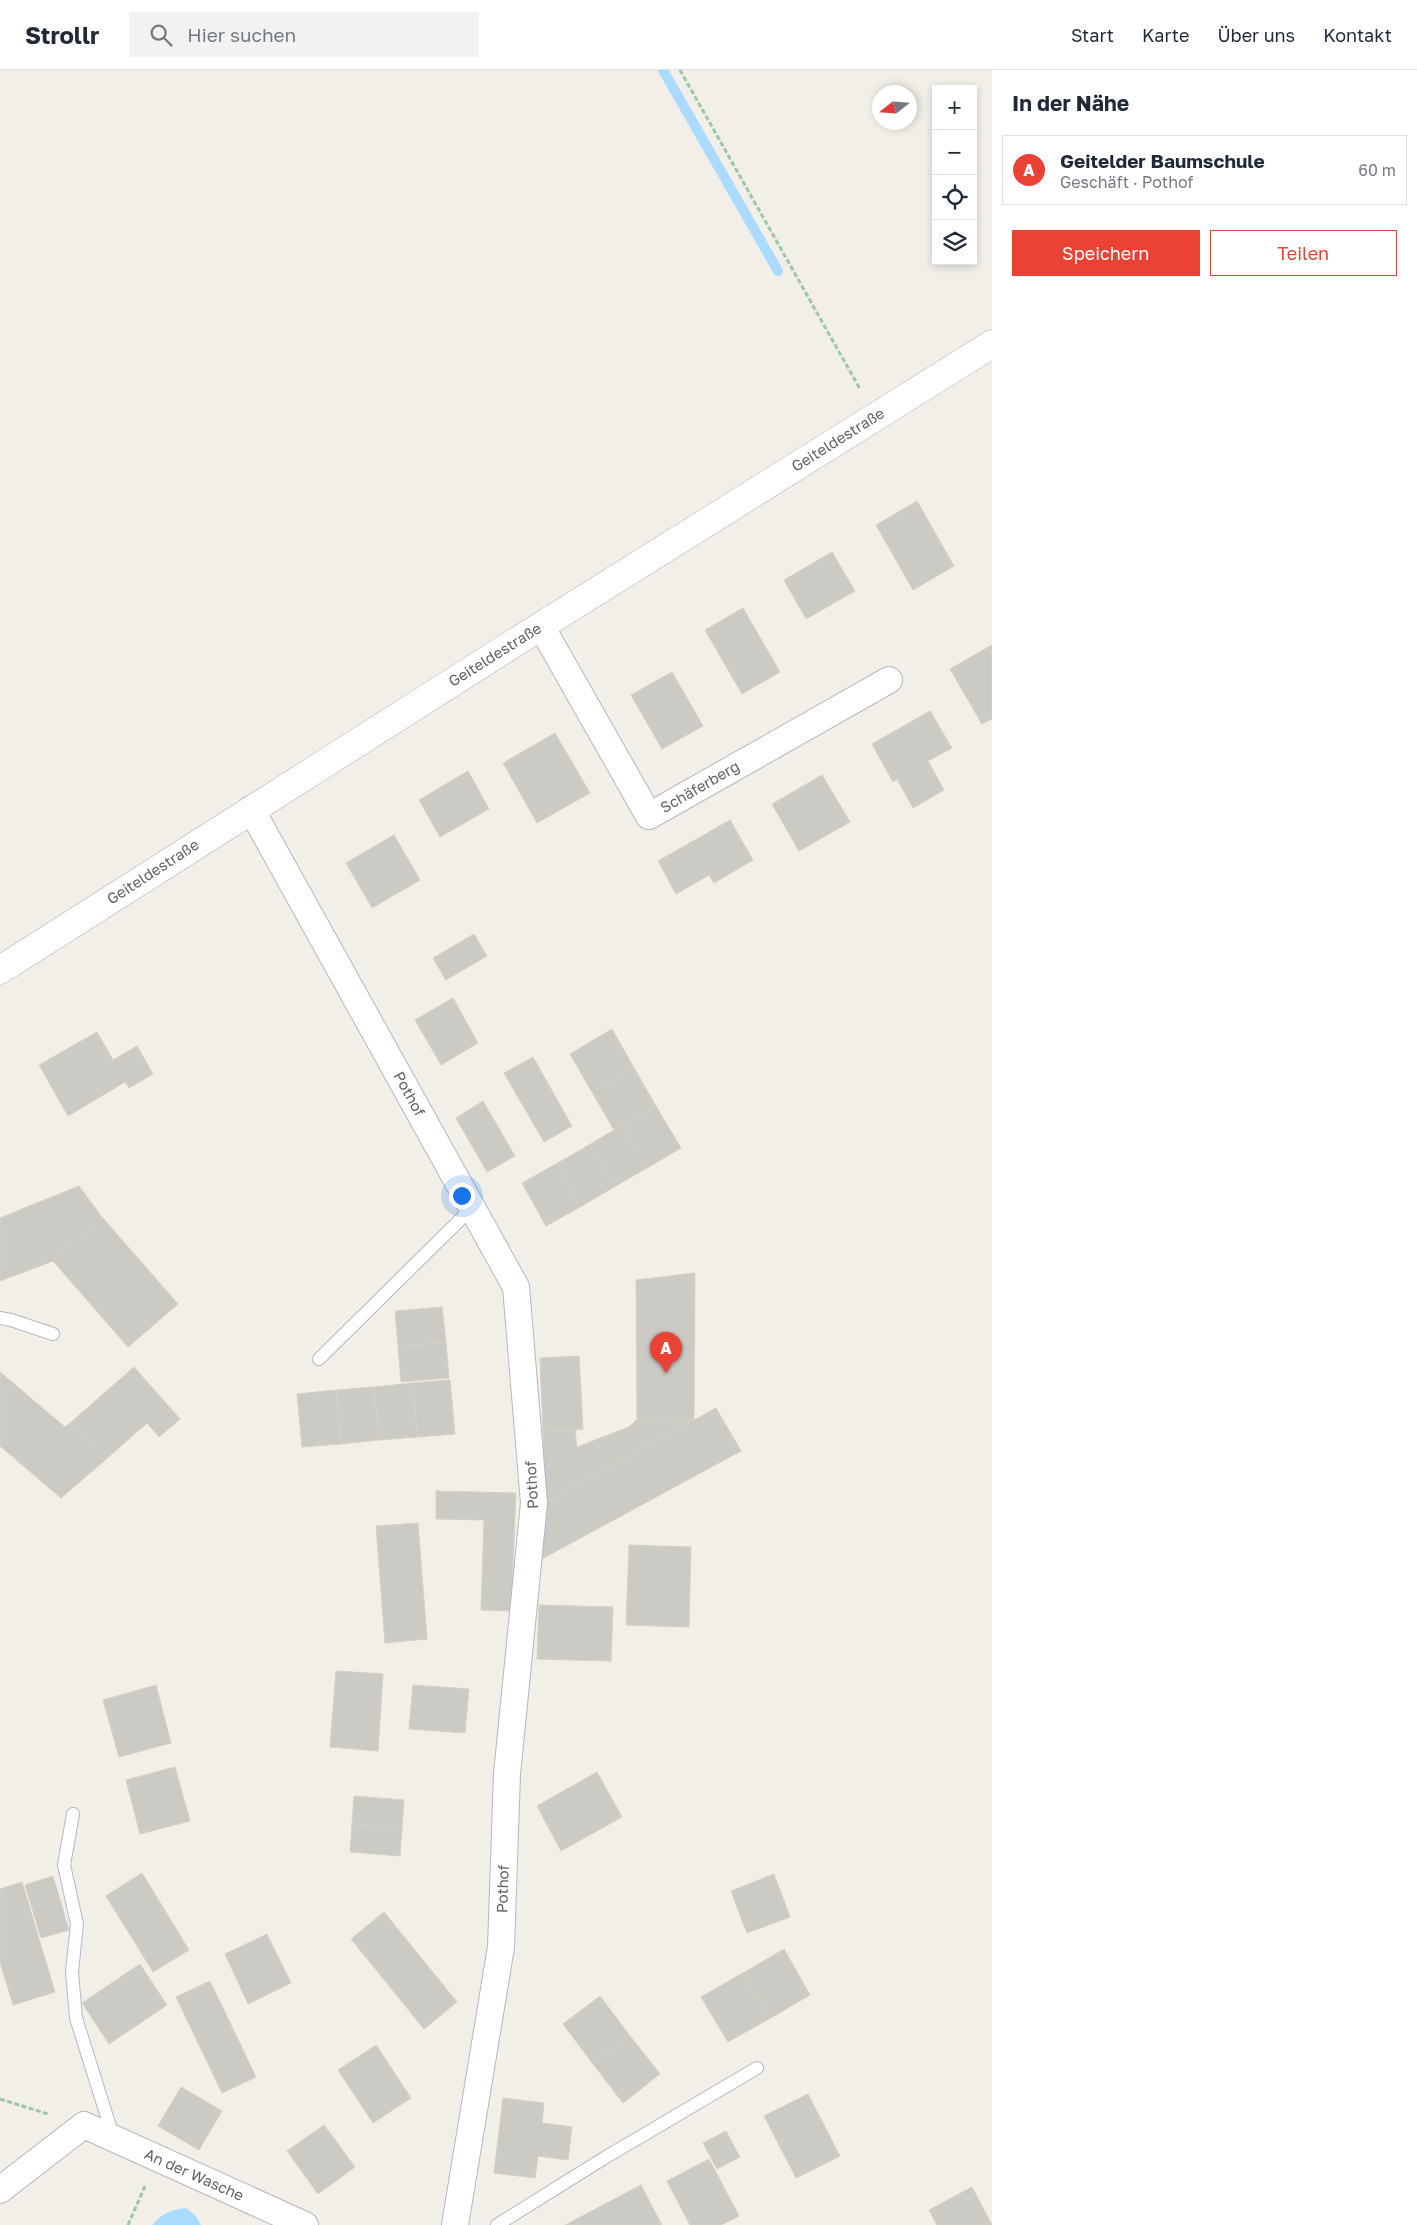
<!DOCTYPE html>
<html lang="de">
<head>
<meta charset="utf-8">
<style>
	:root { --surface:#fff; --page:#f2f2f3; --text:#1f2937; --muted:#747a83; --line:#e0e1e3; --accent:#ea4335 }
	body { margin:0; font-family:"Golos Text",sans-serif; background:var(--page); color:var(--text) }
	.controls { position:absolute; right:15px; top:15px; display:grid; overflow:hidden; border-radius:0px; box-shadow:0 2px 8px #0003 }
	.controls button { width:45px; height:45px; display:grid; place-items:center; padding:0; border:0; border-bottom:1px solid var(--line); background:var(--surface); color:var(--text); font:25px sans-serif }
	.compass { position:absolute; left:872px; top:15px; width:45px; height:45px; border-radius:50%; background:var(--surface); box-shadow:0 2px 8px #0003; rotate:253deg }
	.you { position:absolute; left:461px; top:1125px; width:18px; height:18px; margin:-12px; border:4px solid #fff; border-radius:50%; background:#1a73e8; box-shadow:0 0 0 8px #1a73e833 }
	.badge { display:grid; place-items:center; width:32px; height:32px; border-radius:50%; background:var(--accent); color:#fff; font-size:16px; font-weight:700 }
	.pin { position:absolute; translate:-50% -41px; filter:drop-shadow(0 1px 2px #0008) }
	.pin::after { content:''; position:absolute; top:26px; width:18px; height:15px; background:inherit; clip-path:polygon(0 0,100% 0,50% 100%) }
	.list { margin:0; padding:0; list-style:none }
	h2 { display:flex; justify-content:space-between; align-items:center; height:65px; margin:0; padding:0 20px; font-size:21px }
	h2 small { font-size:16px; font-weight:400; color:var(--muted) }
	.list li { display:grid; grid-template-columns:32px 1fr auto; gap:15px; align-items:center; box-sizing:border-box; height:70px; margin:0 10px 10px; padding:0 10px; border:1px solid var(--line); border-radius:0px }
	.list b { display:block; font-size:19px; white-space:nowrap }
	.list p { margin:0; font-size:16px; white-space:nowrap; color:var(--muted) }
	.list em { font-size:16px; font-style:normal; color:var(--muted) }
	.actions { display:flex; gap:10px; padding:15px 20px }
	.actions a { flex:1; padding:11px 0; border:1px solid var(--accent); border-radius:0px; text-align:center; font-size:18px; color:var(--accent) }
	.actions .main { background:var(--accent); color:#fff }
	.icon { flex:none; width:28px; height:28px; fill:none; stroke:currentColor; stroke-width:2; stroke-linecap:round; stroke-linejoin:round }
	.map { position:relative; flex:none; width:992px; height:2155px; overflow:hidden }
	header { display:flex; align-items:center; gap:30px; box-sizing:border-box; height:70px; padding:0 25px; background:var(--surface); border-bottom:1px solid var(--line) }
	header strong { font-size:24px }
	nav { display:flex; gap:28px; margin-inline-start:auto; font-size:18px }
	.search { width:350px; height:45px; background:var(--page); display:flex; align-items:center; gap:12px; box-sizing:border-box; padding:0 18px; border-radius:0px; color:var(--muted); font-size:19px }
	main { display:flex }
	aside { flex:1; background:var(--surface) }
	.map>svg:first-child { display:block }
	.water { fill:#aadaff }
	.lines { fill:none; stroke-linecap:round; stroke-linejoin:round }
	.stream { stroke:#aadaff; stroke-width:10 }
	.building { fill:#cccac5; stroke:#d6d1c6 }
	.service-casing { stroke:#b5b8bc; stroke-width:14 }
	.minor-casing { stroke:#b5b8bc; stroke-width:28 }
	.tertiary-casing { stroke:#b5b8bc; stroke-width:29 }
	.path { stroke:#9cc7a9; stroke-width:3; stroke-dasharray:5 2.5; stroke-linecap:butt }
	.service { stroke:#fff; stroke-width:12 }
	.minor { stroke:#fff; stroke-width:26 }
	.tertiary { stroke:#fff; stroke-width:28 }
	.labels { text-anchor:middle; stroke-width:4.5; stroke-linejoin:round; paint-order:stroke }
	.street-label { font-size:15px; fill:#5f6368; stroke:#fff }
</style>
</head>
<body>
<header>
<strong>Strollr</strong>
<div class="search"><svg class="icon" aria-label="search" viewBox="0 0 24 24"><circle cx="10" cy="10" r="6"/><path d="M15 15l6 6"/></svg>Hier suchen</div>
<nav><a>Start</a><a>Karte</a><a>Über uns</a><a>Kontakt</a></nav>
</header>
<main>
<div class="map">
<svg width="992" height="2155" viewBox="0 0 992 2155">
	<rect width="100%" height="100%" fill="#f1efe8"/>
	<!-- water -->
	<path class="water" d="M186,2138L196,2146L201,2155H152C161,2144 173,2139 186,2138Z"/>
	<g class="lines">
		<!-- stream -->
		<polyline class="stream" points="663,0 778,201"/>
	</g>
	<!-- building -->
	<g class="building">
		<polygon points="917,431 954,496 913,520 876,455"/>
		<polygon points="832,482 855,521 806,549 784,510"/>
		<polygon points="743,538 780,602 742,624 705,560"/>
		<polygon points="992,575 992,649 982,654 950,599"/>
		<polygon points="672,602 703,656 662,679 631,625"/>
		<polygon points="930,641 952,678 928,691 944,720 913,738 897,709 893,712 872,674"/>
		<polygon points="555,663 590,723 537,753 503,693"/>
		<polygon points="468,701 489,739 440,767 419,730"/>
		<polygon points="822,705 850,752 799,781 772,734"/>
		<polygon points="730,750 753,790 714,813 709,805 676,824 658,791"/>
		<polygon points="394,765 420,810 372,838 346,793"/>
		<polygon points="474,864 487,886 446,910 433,888"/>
		<polygon points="453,928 478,973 441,995 415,950"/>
		<polygon points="612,959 634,998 592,1022 570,984"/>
		<polygon points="97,962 113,990 137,976 153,1004 129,1018 125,1012 68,1046 39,995"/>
		<polygon points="533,987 572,1056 544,1072 504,1003"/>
		<polygon points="634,998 656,1036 614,1060 592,1022"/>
		<polygon points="483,1031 515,1086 487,1102 456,1048"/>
		<polygon points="656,1036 681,1078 647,1098 622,1055"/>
		<polygon points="622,1055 647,1098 614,1117 589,1075"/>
		<polygon points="589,1075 614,1117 580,1137 556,1094"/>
		<polygon points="556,1094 580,1137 546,1156 522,1113"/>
		<polygon points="79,1116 102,1147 53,1191 0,1211 0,1148"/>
		<polygon points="102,1147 178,1234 128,1277 53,1191"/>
		<polygon points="695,1203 694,1350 637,1349 636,1210"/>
		<polygon points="442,1237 446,1272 398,1277 395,1241"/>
		<polygon points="446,1272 449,1308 401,1312 398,1277"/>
		<polygon points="579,1286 583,1359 543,1362 540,1288"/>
		<polygon points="134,1297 180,1349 159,1367 147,1353 104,1391 70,1353"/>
		<polygon points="0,1302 65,1357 70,1353 104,1391 61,1428 0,1376"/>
		<polygon points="450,1310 455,1364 417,1367 413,1313"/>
		<polygon points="413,1313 417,1367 379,1370 374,1317"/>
		<polygon points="374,1317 379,1370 341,1374 336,1320"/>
		<polygon points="336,1320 341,1374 302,1377 297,1324"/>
		<polygon points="716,1338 741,1381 540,1490 546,1432"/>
		<polygon points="637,1349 694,1350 546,1432 543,1362 575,1360 577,1377 629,1357"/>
		<polygon points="436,1421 516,1423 511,1541 481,1540 484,1450 436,1449"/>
		<polygon points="418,1453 427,1569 385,1573 376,1456"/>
		<polygon points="629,1475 691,1477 689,1557 626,1555"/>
		<polygon points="539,1535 613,1537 611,1591 537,1589"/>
		<polygon points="336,1601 383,1604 378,1681 330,1677"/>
		<polygon points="156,1615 171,1673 119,1687 103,1630"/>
		<polygon points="413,1615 469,1619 465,1663 409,1659"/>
		<polygon points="175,1697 190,1751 140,1764 126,1710"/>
		<polygon points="597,1702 622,1747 561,1781 537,1736"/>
		<polygon points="354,1726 404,1730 402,1758 352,1754"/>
		<polygon points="352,1754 402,1758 400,1786 350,1782"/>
		<polygon points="142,1803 189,1880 153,1902 106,1826"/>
		<polygon points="774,1804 790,1847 747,1863 731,1821"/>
		<polygon points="53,1806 69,1860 41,1868 25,1815"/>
		<polygon points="22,1812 55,1922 13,1935 0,1892 0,1819"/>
		<polygon points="384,1842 457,1932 424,1959 351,1869"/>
		<polygon points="267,1864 291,1913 248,1934 225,1884"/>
		<polygon points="784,1879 810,1925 769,1949 743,1903"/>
		<polygon points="140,1894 167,1935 109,1974 82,1933"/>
		<polygon points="743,1903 769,1949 728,1972 701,1927"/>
		<polygon points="210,1911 256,2007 222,2023 176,1927"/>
		<polygon points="600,1926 630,1966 593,1994 563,1954"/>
		<polygon points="630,1966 660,2004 623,2033 593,1994"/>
		<polygon points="376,1975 411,2028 373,2053 338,2000"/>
		<polygon points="181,2017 222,2041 199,2080 158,2056"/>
		<polygon points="808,2024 840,2086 796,2108 764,2046"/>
		<polygon points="503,2028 544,2033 542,2053 572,2057 568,2090 538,2086 535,2108 494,2103"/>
		<polygon points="324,2055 355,2097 318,2124 287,2081"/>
		<polygon points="726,2061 740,2087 717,2099 703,2073"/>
		<polygon points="709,2089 739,2146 721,2155 690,2155 667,2111"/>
		<polygon points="641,2115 662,2155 565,2155"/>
		<polygon points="972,2117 992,2155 937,2155 929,2140"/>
	</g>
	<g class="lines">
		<defs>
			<g id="service">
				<polyline points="0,1248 11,1250 53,1264"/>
				<polyline points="319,1289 472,1138"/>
				<polyline points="73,1744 64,1795 77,1854 72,1902 76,1948 113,2066"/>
				<polyline points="497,2155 606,2087 757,1998"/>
			</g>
			<g id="minor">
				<polyline points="541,556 649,746 889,610"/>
				<polyline points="251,739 516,1217 534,1433 507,1704 501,1877 455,2155"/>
				<polyline points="0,2120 84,2055 305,2155"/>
			</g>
			<polyline id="tertiary" points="0,900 541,556 992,274"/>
		</defs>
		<!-- service casing -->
		<use href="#service" class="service-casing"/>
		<!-- minor casing -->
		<use href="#minor" class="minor-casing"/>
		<!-- tertiary casing -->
		<use href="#tertiary" class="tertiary-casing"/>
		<!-- path -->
		<g class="path">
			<polyline points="680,0 860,319"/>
			<polyline points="0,2029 48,2044"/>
			<polyline points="128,2155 145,2116"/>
		</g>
		<!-- service -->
		<use href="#service" class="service"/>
		<!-- minor -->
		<use href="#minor" class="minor"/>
		<!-- tertiary -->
		<use href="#tertiary" class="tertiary"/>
	</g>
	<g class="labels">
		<!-- street labels -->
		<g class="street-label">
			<text transform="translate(838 370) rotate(-32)" y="5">Geiteldestraße</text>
			<text transform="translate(495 585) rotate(-32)" y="5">Geiteldestraße</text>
			<text transform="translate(700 717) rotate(-30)" y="5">Schäferberg</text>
			<text transform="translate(153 802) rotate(-33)" y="5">Geiteldestraße</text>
			<text transform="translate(409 1024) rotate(61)" y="5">Pothof</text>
			<text transform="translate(532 1415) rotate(-93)" y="5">Pothof</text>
			<text transform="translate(503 1819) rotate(-88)" y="5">Pothof</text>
			<text transform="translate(194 2105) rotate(24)" y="5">An der Wasche</text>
		</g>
	</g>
</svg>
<div class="controls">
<button>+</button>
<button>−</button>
<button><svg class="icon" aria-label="locate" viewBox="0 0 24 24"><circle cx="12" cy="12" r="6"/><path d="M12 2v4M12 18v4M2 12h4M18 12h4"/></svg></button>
<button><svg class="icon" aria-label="layers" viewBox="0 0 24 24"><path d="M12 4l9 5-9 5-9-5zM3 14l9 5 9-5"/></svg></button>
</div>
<svg class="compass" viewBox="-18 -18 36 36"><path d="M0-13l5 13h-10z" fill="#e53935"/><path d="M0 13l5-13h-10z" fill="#747a83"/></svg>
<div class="you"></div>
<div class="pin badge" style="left:666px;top:1303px">A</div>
</div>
<aside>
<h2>In der Nähe<small></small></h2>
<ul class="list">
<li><span class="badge">A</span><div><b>Geitelder Baumschule</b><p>Geschäft · Pothof</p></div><em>60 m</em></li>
</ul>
<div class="actions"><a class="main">Speichern</a><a>Teilen</a></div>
</aside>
</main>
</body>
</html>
